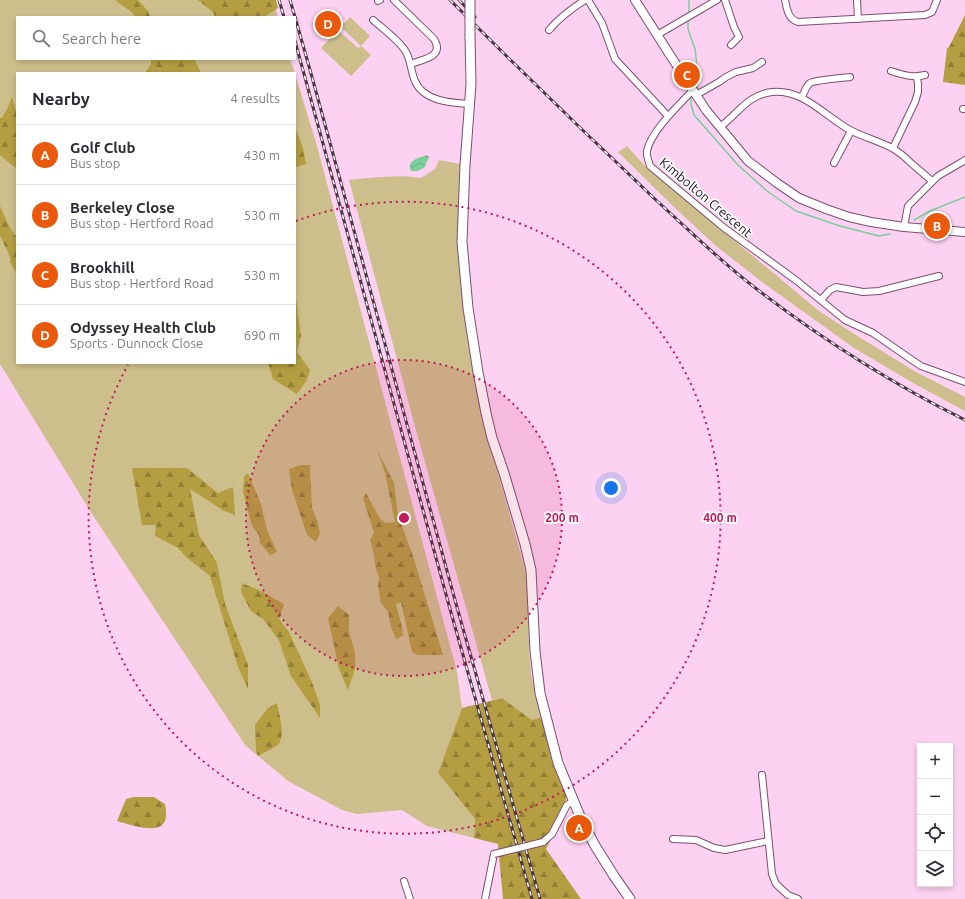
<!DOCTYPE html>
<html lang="en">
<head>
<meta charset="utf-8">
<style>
	:root { --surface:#fff; --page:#f7f7f7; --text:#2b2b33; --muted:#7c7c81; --line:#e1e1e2; --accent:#ea580c }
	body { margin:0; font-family:Ubuntu,sans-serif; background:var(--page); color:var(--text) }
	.controls { position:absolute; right:12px; bottom:12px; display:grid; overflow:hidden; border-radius:0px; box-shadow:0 2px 6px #0003 }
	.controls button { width:36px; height:36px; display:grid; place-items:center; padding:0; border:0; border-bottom:1px solid var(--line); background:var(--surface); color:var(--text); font:20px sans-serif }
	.you { position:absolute; left:611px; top:488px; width:14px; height:14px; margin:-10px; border:3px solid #fff; border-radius:50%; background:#1a73e8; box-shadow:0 0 0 6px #1a73e833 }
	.badge { display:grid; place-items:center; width:26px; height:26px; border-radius:50%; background:var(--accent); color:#fff; font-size:13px; font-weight:700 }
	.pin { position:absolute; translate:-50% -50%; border:2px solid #fff; box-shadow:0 1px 4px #0006 }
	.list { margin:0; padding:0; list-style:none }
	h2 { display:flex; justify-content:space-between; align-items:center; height:52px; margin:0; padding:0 16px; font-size:17px }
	h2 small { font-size:13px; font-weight:400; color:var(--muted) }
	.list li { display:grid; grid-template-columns:26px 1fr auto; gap:12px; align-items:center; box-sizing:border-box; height:60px; padding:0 16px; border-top:1px solid var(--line) }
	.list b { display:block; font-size:15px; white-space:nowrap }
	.list p { margin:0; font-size:13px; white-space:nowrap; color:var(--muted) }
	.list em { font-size:13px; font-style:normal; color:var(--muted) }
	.icon { flex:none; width:22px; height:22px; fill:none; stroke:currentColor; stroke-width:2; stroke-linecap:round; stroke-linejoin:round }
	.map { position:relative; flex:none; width:965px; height:899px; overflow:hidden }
	.search { position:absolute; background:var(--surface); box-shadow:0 2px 6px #0003; left:16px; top:16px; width:280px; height:44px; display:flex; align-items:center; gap:10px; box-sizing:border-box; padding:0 14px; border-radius:0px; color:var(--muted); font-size:15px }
	.panel { position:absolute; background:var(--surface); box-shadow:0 2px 6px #0003; left:16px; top:72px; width:280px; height:292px; border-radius:0px }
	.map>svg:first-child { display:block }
	.green { fill:#ccbf8b }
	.forest { fill:url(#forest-firs) }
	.water { fill:url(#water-waves) }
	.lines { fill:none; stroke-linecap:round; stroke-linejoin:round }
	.stream { stroke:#78cf9a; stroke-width:1.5 }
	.minor-casing { stroke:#7c4e71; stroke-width:8 }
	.tertiary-casing { stroke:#7c4e71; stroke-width:10 }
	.secondary-casing { stroke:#7c4e71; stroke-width:11 }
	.minor { stroke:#fff; stroke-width:6 }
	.tertiary { stroke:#fff; stroke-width:8 }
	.secondary { stroke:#fff; stroke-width:9 }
	.rail-casing { stroke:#4d3546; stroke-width:3 }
	.rail { stroke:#fff; stroke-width:1.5; stroke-dasharray:4.5; stroke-linecap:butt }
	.minor-bridge-casing { stroke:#7c4e71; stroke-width:8; stroke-linecap:butt }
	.secondary-bridge-casing { stroke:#7c4e71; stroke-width:11; stroke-linecap:butt }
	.minor-bridge { stroke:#fff; stroke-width:6 }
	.secondary-bridge { stroke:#fff; stroke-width:9 }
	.ring { fill:none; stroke:#c2185b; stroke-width:2; stroke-dasharray:2 4 }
	.labels { text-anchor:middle; stroke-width:3.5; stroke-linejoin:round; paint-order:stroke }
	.street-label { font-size:13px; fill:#23101e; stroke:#fff }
	.centre { fill:#c2185b; stroke:#fff; stroke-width:2 }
	.ring-label { font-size:12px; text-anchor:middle; font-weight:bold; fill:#c2185b; stroke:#fff; stroke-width:3.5; stroke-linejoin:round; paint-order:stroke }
</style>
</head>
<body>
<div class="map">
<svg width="965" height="899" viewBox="0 0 965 899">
	<defs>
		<pattern id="forest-firs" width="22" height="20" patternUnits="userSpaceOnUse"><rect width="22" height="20" fill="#b49e41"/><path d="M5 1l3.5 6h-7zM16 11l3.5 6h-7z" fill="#927f36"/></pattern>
		<pattern id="water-waves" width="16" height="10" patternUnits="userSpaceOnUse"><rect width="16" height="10" fill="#78cf9a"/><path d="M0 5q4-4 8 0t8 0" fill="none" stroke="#68b184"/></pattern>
	</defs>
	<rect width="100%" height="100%" fill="#fdd1f1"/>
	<!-- green -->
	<g class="green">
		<polygon points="0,0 273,0 278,17 17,17 17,59 290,59 295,73 17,73 17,363 295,363 295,74 317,146 457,672 462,708 438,773 475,819 474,838 427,826 402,810 357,814 342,810 288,781 245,745 92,514 0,364"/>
		<polygon points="350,17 370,36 361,46 371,55 351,76 321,48 338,30 358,48 361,46 341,27"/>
		<polygon points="627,146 646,167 819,311 859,337 916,372 965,397 965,411 913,383 854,348 766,285 716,246 674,207 618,152"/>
		<path d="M439,160L460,164L458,241L487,439L493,455L526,573L528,605L529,650L531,675L542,717L532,720L502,698L492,700L414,423L349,180C373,178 397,174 421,178L435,169Z"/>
	</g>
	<!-- forest -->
	<g class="forest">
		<polygon points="116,0 138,0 148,11 150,17 136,17 129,10 117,2"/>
		<polygon points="198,0 276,0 278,8 264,17 215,17 213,12"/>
		<polygon points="965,15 965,85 943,82 947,48 949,47"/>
		<polygon points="151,59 194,59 199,68 201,73 145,73 151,64"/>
		<polygon points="12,97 15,108 17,112 17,169 0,155 0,118 2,118 7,109"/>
		<polygon points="295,127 303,148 306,164 296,167 295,164"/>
		<polygon points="0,206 9,226 17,238 17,275 10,262 10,257 0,235"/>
		<polygon points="295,291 301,336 297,352 310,370 307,380 297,394 273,379 268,363 295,363"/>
		<polygon points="377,450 394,483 398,515 413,556 443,655 418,655 412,652 401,602 396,604 402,627 403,636 396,639 391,627 388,612 381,603 378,587 379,578 375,565 374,554 370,540 374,533 363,498 366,493 380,519 386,523 395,522 385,473"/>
		<polygon points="301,465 310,465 312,508 318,522 320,534 316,542 307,535 292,490 289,469"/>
		<polygon points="132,468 187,468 218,493 233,487 235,515 224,511 190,489 199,535 217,563 225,604 248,665 248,689 238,667 210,576 186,557 178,548 155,536 156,525 142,525"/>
		<polygon points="248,473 261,504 267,530 277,552 270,555 260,543 259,535 252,526 243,492 244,476"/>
		<polygon points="242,583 261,591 284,604 279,619 289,632 312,682 320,705 320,718 291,676 279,640 263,619 251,611 241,592"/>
		<polygon points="338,606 349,615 349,632 355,652 355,669 348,690 339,669 328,618"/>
		<polygon points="502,698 532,720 542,717 550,749 567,796 557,828 546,849 581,899 503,899 498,844 474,838 475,819 438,773 462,708"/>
		<path d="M277,703C279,714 286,736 278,745C274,748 263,753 258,756L256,751L255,725L268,708Z"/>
		<path d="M134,797H154L165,804C166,810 168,820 162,825C153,833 128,824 117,821L126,799Z"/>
	</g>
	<!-- water -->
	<path class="water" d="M427,155L429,157L424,168L417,171H411C406,160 419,158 427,155Z"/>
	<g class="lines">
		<!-- stream -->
		<g class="stream">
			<polyline points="689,14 689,0"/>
			<polyline points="688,20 688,29 695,49 699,82 697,88"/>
			<polyline points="691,99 691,104 694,115 738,165 767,191 796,211 840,226 879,236 890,234"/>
			<polyline points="914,220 930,211 965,197"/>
		</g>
		<defs>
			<g id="minor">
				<path d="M394,0L434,39C445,57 423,59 411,64"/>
				<polyline points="588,0 602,23 615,59 668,116"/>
				<polyline points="725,0 734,27 739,37 731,45"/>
				<path d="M785,0C787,9 788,19 798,22L925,15L932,12L937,0"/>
				<polyline points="857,0 858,19"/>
				<polyline points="378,1 380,0"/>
				<path d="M373,20C382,28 400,41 406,52C411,61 411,72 415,81C423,101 451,103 469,104"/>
				<path d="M549,30C560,17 571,9 585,0"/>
				<polyline points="657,35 717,0"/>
				<path d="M891,71C903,75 913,78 925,75"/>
				<path d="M693,90C679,105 651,131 647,151C646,156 649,161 650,166L723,227L797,281L845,320L873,333L912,360L921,366L965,382"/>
				<polyline points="696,95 719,82 726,77 736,72 753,68 762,62"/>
				<path d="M802,97C804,93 806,86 810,83C816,80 842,78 850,77"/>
				<polyline points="963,109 965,109"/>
				<path d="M720,127C738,114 747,95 772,92C804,89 824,116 850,130C863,137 879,141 892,148C899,152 905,157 911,163C918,169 925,175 932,181"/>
				<polyline points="893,148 915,102 918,92 918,84 917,77"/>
				<polyline points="834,163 851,131"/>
				<polyline points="904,227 907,211 908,206 938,176 962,162 965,160"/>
				<polyline points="821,300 830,290 836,287 863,292 879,291 939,276"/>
				<polyline points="762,775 772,874 776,884 788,895 798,899"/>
				<polyline points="673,839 696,840 714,848 725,850 768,841"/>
				<polyline points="543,842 552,834 567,805 573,801"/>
				<polyline points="404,881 410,899"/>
				<polyline points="485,899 494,854"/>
			</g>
			<polyline id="tertiary" points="635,0 670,55 706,110 748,161 777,183 799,198 826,209 849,217 871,222 904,227 965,232"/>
			<polyline id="secondary" points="470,36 471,84 465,165 462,242 468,308 478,372 486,413 492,438 504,473 525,544 531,570 535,651 540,693 558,763 579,814 594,844 614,876 630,899"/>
		</defs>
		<!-- minor casing -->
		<use href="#minor" class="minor-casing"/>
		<!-- tertiary casing -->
		<use href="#tertiary" class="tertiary-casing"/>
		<!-- secondary casing -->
		<use href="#secondary" class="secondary-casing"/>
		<!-- minor -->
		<use href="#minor" class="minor"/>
		<!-- tertiary -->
		<use href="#tertiary" class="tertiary"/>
		<!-- secondary -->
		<use href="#secondary" class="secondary"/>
		<defs>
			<g id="rail">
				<polyline points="279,0 284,17"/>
				<polyline points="290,0 295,17"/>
				<path d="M450,0C518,68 587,135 657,201C690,231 722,263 758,290C822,339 893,384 965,420"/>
				<polyline points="459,0 475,17"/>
				<polyline points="295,17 312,77 458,611 540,899"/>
				<polyline points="295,41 450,609 532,899"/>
			</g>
		</defs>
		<!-- rail casing -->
		<use href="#rail" class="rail-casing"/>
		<!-- rail -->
		<use href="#rail" class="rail"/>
		<defs>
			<polyline id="minor-bridge" points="494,854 543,842"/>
			<polyline id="secondary-bridge" points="470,36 470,0"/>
		</defs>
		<!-- minor-bridge casing -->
		<use href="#minor-bridge" class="minor-bridge-casing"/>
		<!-- secondary-bridge casing -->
		<use href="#secondary-bridge" class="secondary-bridge-casing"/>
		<!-- minor-bridge -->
		<use href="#minor-bridge" class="minor-bridge"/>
		<!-- secondary-bridge -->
		<use href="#secondary-bridge" class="secondary-bridge"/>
	</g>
	<!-- distance rings -->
	<circle cx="404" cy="518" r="158" fill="#c2185b" fill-opacity=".12"/>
	<g class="ring">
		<circle cx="404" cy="518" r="158"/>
		<path d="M296 221A316 316 0 1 1 128 365"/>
	</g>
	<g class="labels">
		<!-- street labels -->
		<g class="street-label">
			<text transform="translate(706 197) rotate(40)" y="5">Kimbolton Crescent</text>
		</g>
	</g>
	<circle cx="404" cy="518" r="6" class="centre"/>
	<g class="ring-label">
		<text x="562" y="522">200 m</text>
		<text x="720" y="522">400 m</text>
	</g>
</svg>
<div class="controls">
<button>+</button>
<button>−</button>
<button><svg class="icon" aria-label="locate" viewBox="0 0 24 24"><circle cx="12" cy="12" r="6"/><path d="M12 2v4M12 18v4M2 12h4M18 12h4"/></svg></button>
<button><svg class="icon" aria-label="layers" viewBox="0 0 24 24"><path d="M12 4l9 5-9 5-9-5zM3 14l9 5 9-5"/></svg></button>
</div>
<div class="you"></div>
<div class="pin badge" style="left:579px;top:828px">A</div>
<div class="pin badge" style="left:937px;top:226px">B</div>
<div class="pin badge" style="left:687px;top:75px">C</div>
<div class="pin badge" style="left:328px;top:24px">D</div>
<div class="search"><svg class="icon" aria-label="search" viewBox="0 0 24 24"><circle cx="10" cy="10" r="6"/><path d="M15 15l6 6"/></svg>Search here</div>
<section class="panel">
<h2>Nearby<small>4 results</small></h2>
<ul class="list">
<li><span class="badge">A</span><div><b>Golf Club</b><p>Bus stop</p></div><em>430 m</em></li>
<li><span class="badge">B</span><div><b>Berkeley Close</b><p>Bus stop · Hertford Road</p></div><em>530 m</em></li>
<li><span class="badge">C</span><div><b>Brookhill</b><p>Bus stop · Hertford Road</p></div><em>530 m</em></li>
<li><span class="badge">D</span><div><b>Odyssey Health Club</b><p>Sports · Dunnock Close</p></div><em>690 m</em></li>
</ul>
</section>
</div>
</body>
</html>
